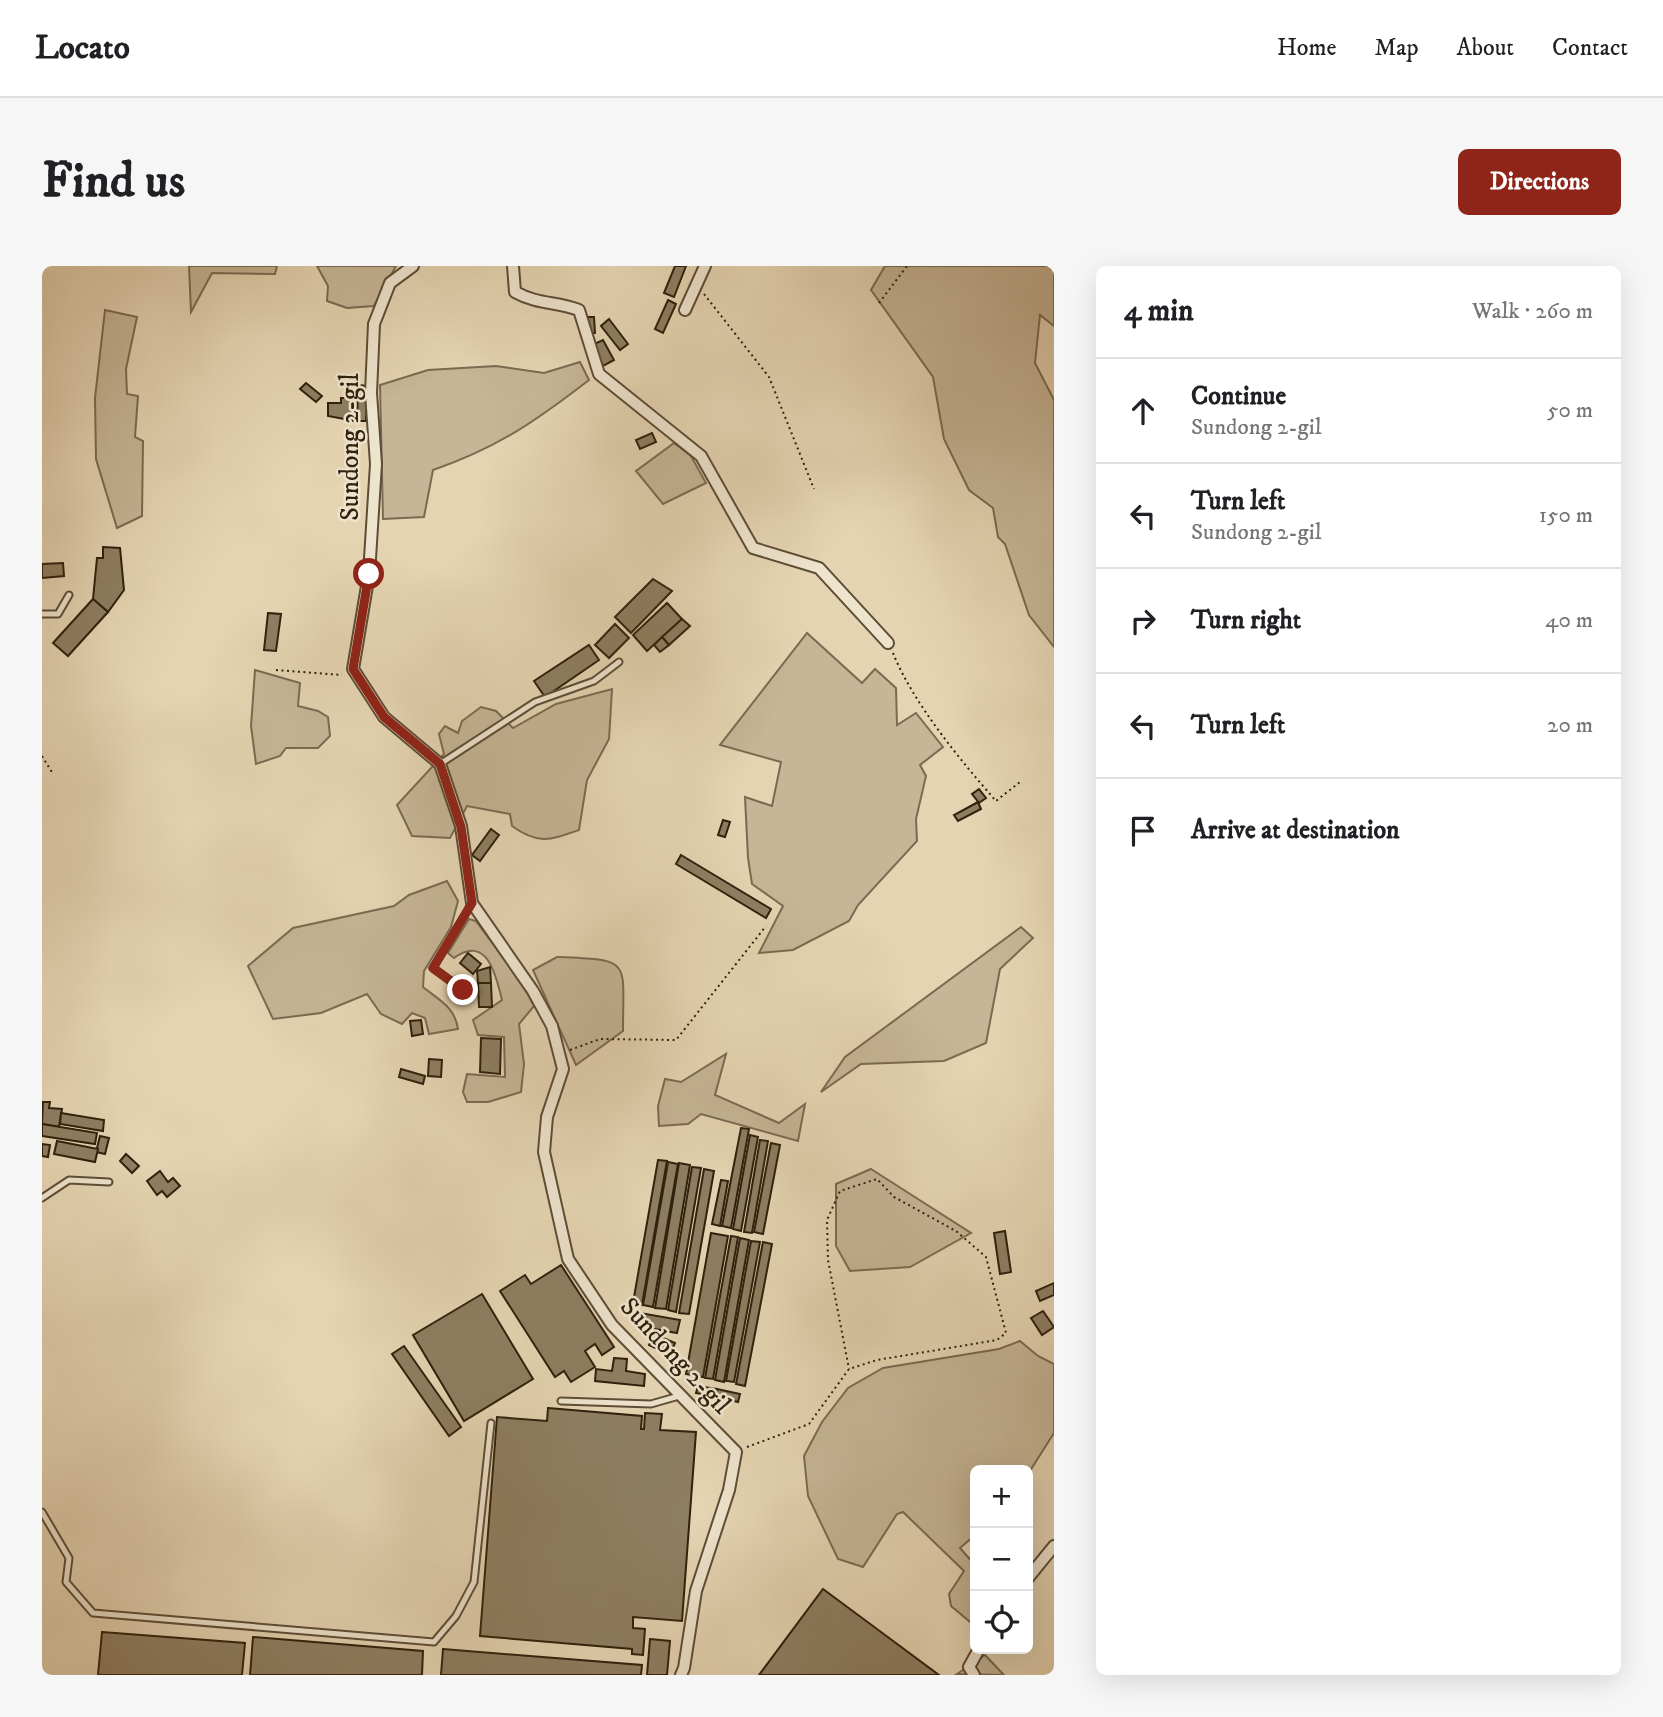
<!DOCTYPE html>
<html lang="en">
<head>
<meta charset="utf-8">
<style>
	:root { --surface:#fff; --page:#f6f6f6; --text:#202124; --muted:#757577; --line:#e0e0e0; --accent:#8f2418 }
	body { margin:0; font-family:"IM FELL DW Pica",serif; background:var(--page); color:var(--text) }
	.controls { position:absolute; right:21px; bottom:21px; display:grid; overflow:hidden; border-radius:10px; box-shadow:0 7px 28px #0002 }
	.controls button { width:63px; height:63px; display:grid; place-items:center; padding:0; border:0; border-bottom:2px solid var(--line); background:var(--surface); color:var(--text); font:35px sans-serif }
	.stop { position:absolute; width:21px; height:21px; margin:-16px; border:5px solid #8f2418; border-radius:50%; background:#fff }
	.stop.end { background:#8f2418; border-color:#fff; box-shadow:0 2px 7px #0008 }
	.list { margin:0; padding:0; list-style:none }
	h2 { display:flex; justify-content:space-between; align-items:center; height:91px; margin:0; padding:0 28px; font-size:30px }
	h2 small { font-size:23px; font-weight:400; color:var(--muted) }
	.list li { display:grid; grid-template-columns:46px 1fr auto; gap:21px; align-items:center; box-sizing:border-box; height:105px; padding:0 28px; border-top:2px solid var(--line) }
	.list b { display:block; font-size:26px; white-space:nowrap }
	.list p { margin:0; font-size:23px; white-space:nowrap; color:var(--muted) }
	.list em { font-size:23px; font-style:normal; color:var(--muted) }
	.icon { flex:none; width:38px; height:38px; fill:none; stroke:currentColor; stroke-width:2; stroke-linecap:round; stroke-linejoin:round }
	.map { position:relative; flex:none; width:1012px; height:1409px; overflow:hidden; border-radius:10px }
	header { display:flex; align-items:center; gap:42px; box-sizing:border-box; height:98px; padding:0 35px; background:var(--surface); border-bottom:2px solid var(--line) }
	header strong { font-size:33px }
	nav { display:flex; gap:38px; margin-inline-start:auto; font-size:24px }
	.intro { display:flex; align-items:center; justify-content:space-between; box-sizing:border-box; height:168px; padding:0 42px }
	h1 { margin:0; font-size:49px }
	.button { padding:18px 32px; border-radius:10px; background:var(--accent); color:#fff; font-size:24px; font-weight:700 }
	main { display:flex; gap:42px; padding:0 42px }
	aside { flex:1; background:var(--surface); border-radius:10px; box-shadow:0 7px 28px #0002 }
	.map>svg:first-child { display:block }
	.green { fill:#c6b596; stroke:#7b6a51; stroke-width:2 }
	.building { fill:#8e7e62; stroke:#30200c; stroke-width:2 }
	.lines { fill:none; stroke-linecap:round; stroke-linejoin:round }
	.lane-casing { stroke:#5d4d36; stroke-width:9 }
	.street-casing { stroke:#5d4d36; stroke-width:14 }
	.path { stroke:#30200c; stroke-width:2; stroke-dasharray:2 3.5; stroke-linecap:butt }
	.lane { stroke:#eee3cd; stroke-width:5 }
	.street { stroke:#eee3cd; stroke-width:10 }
	.route { stroke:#8f2418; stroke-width:9 }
	.labels { text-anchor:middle; stroke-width:5; stroke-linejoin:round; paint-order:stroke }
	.street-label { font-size:26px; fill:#30200c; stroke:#eee3cd }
</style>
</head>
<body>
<header>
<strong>Locato</strong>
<nav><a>Home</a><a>Map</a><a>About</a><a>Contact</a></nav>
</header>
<div class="intro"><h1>Find us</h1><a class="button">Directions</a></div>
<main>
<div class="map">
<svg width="1012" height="1409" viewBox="0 0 1012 1409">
	<rect width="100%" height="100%" fill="#e5d4b2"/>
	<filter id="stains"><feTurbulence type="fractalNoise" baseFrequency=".00286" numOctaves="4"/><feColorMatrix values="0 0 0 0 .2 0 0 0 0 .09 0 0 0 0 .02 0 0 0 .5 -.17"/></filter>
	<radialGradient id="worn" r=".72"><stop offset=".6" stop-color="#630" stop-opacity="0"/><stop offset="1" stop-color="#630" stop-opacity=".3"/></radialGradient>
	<!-- green -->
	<g class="green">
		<polygon points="147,0 235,0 233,8 170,7 149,46"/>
		<polygon points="275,0 354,0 332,40 305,42 285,35 286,20"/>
		<polygon points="843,0 1012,0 1012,60 998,49 993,97 1012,134 1012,381 987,349 963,278 956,271 951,242 927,224 902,173 891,111 829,24"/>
		<polygon points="63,44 95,51 84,103 85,128 96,130 93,171 101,175 100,250 75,262 54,193 53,132"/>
		<path d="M538,96L547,114C494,155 455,182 391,204L382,251L341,253L338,119L386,104L454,100L502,107Z"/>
		<polygon points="632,177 649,190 664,217 621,238 594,205"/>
		<polygon points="765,367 820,417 833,403 854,422 855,459 874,447 901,481 878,499 884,510 874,553 875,575 816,639 807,655 751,684 717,687 741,640 710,618 706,592 703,531 730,540 739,496 678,479"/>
		<polygon points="213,404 258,417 256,440 276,445 286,451 288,470 276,482 244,482 238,490 214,498 209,460"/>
		<path d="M570,423L567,473L545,514L537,564C508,574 496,579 470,560L468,548L425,540L408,572L370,570L355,539L402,488L397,468L403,460L416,467L420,455L439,441L454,445L471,462L514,438Z"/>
		<path d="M405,615L416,635L409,661L382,705L381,721C397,734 413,741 416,763L387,768L383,752L370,747L360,758L339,748L325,728L279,747L231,753L206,700L251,662L352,640L367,629Z"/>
		<path d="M427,653L434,655L480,717L492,740L477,758L482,798L479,826L446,836H425L421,826L425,808L463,811L462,771L436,769L431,754L460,734C454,709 445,668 412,692L406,687Z"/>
		<polygon points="979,661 991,672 958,703 944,777 902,795 819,798 779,826 803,791"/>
		<path d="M515,691C591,694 581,693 581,765L534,799L491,704Z"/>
		<polygon points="684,788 673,829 737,857 763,838 756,875 659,848 646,858 617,860 616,840 623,813 639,816"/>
		<polygon points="829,903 929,967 868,1001 808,1005 794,980 794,918"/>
		<polygon points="978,1075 996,1090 1012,1098 1012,1167 986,1208 986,1204 933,1204 933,1269 918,1282 933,1299 933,1360 909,1340 907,1328 922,1305 861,1246 855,1248 821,1301 796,1293 766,1230 762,1190 780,1156 806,1122 841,1102 957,1083"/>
		<polygon points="943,1389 962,1409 915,1408"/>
	</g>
	<!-- building -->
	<g class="building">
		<polygon points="633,0 644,0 632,31 622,27"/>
		<polygon points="626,34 634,38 621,67 613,63"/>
		<polygon points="546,51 552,51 553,67 547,68"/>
		<polygon points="567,53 586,78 578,84 559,60"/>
		<polygon points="561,74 572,94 561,100 550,79"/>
		<polygon points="264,117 280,130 274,136 258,123"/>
		<polygon points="316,119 325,120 324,155 315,155"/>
		<polygon points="299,132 313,132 313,155 286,150 286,137 299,137"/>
		<polygon points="610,167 614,176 598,183 594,174"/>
		<polygon points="61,281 78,282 82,324 66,346 51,333 55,292 61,292"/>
		<polygon points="21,297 22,310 0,312 0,298"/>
		<polygon points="611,313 630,325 589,367 573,351"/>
		<polygon points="51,333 66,346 26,390 11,377"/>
		<polygon points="625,337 640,353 605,385 591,369"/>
		<polygon points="226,347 239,348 234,385 222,384"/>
		<polygon points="640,353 648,360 627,379 620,371"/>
		<polygon points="573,358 587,372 567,392 553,379"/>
		<polygon points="620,371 627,379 618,386 612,379"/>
		<polygon points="547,379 557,394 503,431 492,415"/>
		<polygon points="937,523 944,532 937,537 930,528"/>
		<polygon points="936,536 939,543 916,555 912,549"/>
		<polygon points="681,554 688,556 683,571 676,569"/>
		<polygon points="449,563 457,569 438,595 430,589"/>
		<polygon points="639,589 729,643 724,652 634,598"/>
		<polygon points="426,687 439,698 431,708 418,697"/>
		<polygon points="448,701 449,717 436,717 435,705"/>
		<polygon points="436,717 449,717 450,741 437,741"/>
		<polygon points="379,754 381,768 370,770 368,755"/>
		<polygon points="439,772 459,773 458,808 438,806"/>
		<polygon points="387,793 400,794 399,811 386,810"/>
		<polygon points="359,803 383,810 381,818 357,811"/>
		<polygon points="1,836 8,836 7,842 20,843 17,861 0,858"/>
		<polygon points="19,847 62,854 61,865 18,858"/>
		<polygon points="0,858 55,867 53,878 0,870"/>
		<polygon points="699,862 707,863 689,962 680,960"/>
		<polygon points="708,869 716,871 699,965 691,963"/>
		<polygon points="58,870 67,872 63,888 54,886"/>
		<polygon points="718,874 726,875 710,967 702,966"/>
		<polygon points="15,875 56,883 53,896 12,888"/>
		<polygon points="729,877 738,879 721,968 712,966"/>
		<polygon points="0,878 8,879 6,891 0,890"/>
		<polygon points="84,888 97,900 90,907 78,895"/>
		<polygon points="616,894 625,895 600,1039 591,1037"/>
		<polygon points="626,896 636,898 611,1041 601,1039"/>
		<polygon points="637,897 648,899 624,1043 613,1042"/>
		<polygon points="650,901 659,902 634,1046 626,1044"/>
		<polygon points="662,903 672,905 647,1048 637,1047"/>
		<polygon points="118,905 126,916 131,912 138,920 125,931 120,925 115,929 105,915"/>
		<polygon points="679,914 686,915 678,960 670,958"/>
		<polygon points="963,965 969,1006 958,1008 952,967"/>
		<polygon points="669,967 686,970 661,1111 644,1108"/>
		<polygon points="689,970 696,971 671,1113 663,1112"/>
		<polygon points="698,972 707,974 682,1116 673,1114"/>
		<polygon points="709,975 718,976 692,1116 684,1115"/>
		<polygon points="721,976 730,978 703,1120 694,1118"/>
		<polygon points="519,999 572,1081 560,1089 553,1078 543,1085 553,1101 529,1116 522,1105 513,1111 458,1025 483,1009 489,1018"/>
		<polygon points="1012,1017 1012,1029 998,1035 994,1025"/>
		<polygon points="440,1028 491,1113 422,1155 371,1069"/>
		<polygon points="1001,1045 1012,1061 1000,1069 989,1052"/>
		<polygon points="598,1047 638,1054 635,1067 596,1060"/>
		<polygon points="612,1068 633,1077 628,1089 607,1079"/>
		<polygon points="362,1080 419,1161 407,1170 350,1088"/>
		<polygon points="572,1092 585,1093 584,1105 603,1108 602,1120 553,1115 554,1103 570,1105"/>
		<polygon points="656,1120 675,1123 674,1131 654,1127"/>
		<polygon points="675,1123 698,1128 696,1136 674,1131"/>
		<polygon points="506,1142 600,1150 599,1163 602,1163 603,1147 620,1148 618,1164 654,1166 640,1355 591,1351 591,1362 603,1363 601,1389 590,1388 590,1383 438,1370 455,1151 505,1155"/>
		<polygon points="781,1323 897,1409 717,1409"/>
		<polygon points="60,1366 203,1377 200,1409 56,1409"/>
		<polygon points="211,1371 381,1385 380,1409 208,1409"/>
		<polygon points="608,1373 628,1375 625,1409 605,1409"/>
		<polygon points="401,1383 600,1399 599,1409 399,1409"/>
	</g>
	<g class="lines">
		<defs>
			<g id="lane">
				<polyline points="0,348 16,348 27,329"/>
				<polyline points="398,498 493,436 552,415 577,396"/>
				<polyline points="421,724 391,702 430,637"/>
				<polyline points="0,932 27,914 67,916"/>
				<polyline points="519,1135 609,1138 637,1130"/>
				<polyline points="0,1246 27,1292 24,1316 51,1347 392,1376 414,1350 432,1316 449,1157"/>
			</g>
			<g id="street">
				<polyline points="371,0 348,17 332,58 329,127 334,198 327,308 311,403 342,451 398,498 419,560 430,637 491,725 510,760 521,803 505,851 502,886 526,993 570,1059 694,1186 687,1224 654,1325 642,1402 639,1409"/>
				<path d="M471,0L473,26C497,39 513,35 537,44L557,108L659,190L711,282L777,302L846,377"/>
				<polyline points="643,44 663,0"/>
				<polyline points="986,1312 1012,1280"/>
				<polyline points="932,1409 927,1401 937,1383"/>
			</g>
		</defs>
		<!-- lane casing -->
		<use href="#lane" class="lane-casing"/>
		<!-- street casing -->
		<use href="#street" class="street-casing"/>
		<!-- path -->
		<g class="path">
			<polyline points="662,28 727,111 772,223"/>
			<polyline points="837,37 865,0"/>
			<path d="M851,387C871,437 919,495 954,535L978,516"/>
			<polyline points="234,404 300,409"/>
			<polyline points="0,490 11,508"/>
			<polyline points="528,784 558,773 634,774 724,660"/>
			<polyline points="705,1181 767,1158 807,1103 835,1094 955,1074 964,1067 944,991 914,965 852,931 835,913 798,925 785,954 786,994 807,1103"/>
		</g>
		<!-- lane -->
		<use href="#lane" class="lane"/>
		<!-- street -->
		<use href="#street" class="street"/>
	</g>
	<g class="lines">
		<!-- route -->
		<polyline class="route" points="327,308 311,403 342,451 398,498 419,561 430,637 391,702 421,724"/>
	</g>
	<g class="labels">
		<!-- street labels -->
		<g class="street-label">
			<text transform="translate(307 181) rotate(-90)" y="9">Sundong 2-gil</text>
			<text transform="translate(634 1089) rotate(47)" y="9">Sundong 2-gil</text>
		</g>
	</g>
	<rect width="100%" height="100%" filter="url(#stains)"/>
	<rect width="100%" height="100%" fill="url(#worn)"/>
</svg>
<div class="controls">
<button>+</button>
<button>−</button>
<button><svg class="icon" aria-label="locate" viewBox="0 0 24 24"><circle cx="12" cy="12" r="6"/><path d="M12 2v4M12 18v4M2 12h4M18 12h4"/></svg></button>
</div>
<div class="stop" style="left:327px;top:308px"></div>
<div class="stop end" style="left:421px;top:724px"></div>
</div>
<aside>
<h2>4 min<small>Walk · 260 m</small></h2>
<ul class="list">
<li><svg class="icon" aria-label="ahead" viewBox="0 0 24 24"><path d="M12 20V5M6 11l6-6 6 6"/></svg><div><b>Continue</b><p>Sundong 2-gil</p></div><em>50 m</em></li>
<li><svg class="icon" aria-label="left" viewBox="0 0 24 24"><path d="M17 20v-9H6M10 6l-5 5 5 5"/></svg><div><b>Turn left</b><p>Sundong 2-gil</p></div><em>150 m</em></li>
<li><svg class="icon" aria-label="right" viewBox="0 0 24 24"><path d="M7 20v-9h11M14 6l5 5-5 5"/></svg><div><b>Turn right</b></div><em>40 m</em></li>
<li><svg class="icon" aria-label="left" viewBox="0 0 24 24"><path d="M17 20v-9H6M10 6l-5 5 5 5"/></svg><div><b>Turn left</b></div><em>20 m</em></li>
<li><svg class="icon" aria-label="arrive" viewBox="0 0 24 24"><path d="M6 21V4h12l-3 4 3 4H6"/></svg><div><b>Arrive at destination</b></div></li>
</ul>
</aside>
</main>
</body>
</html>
